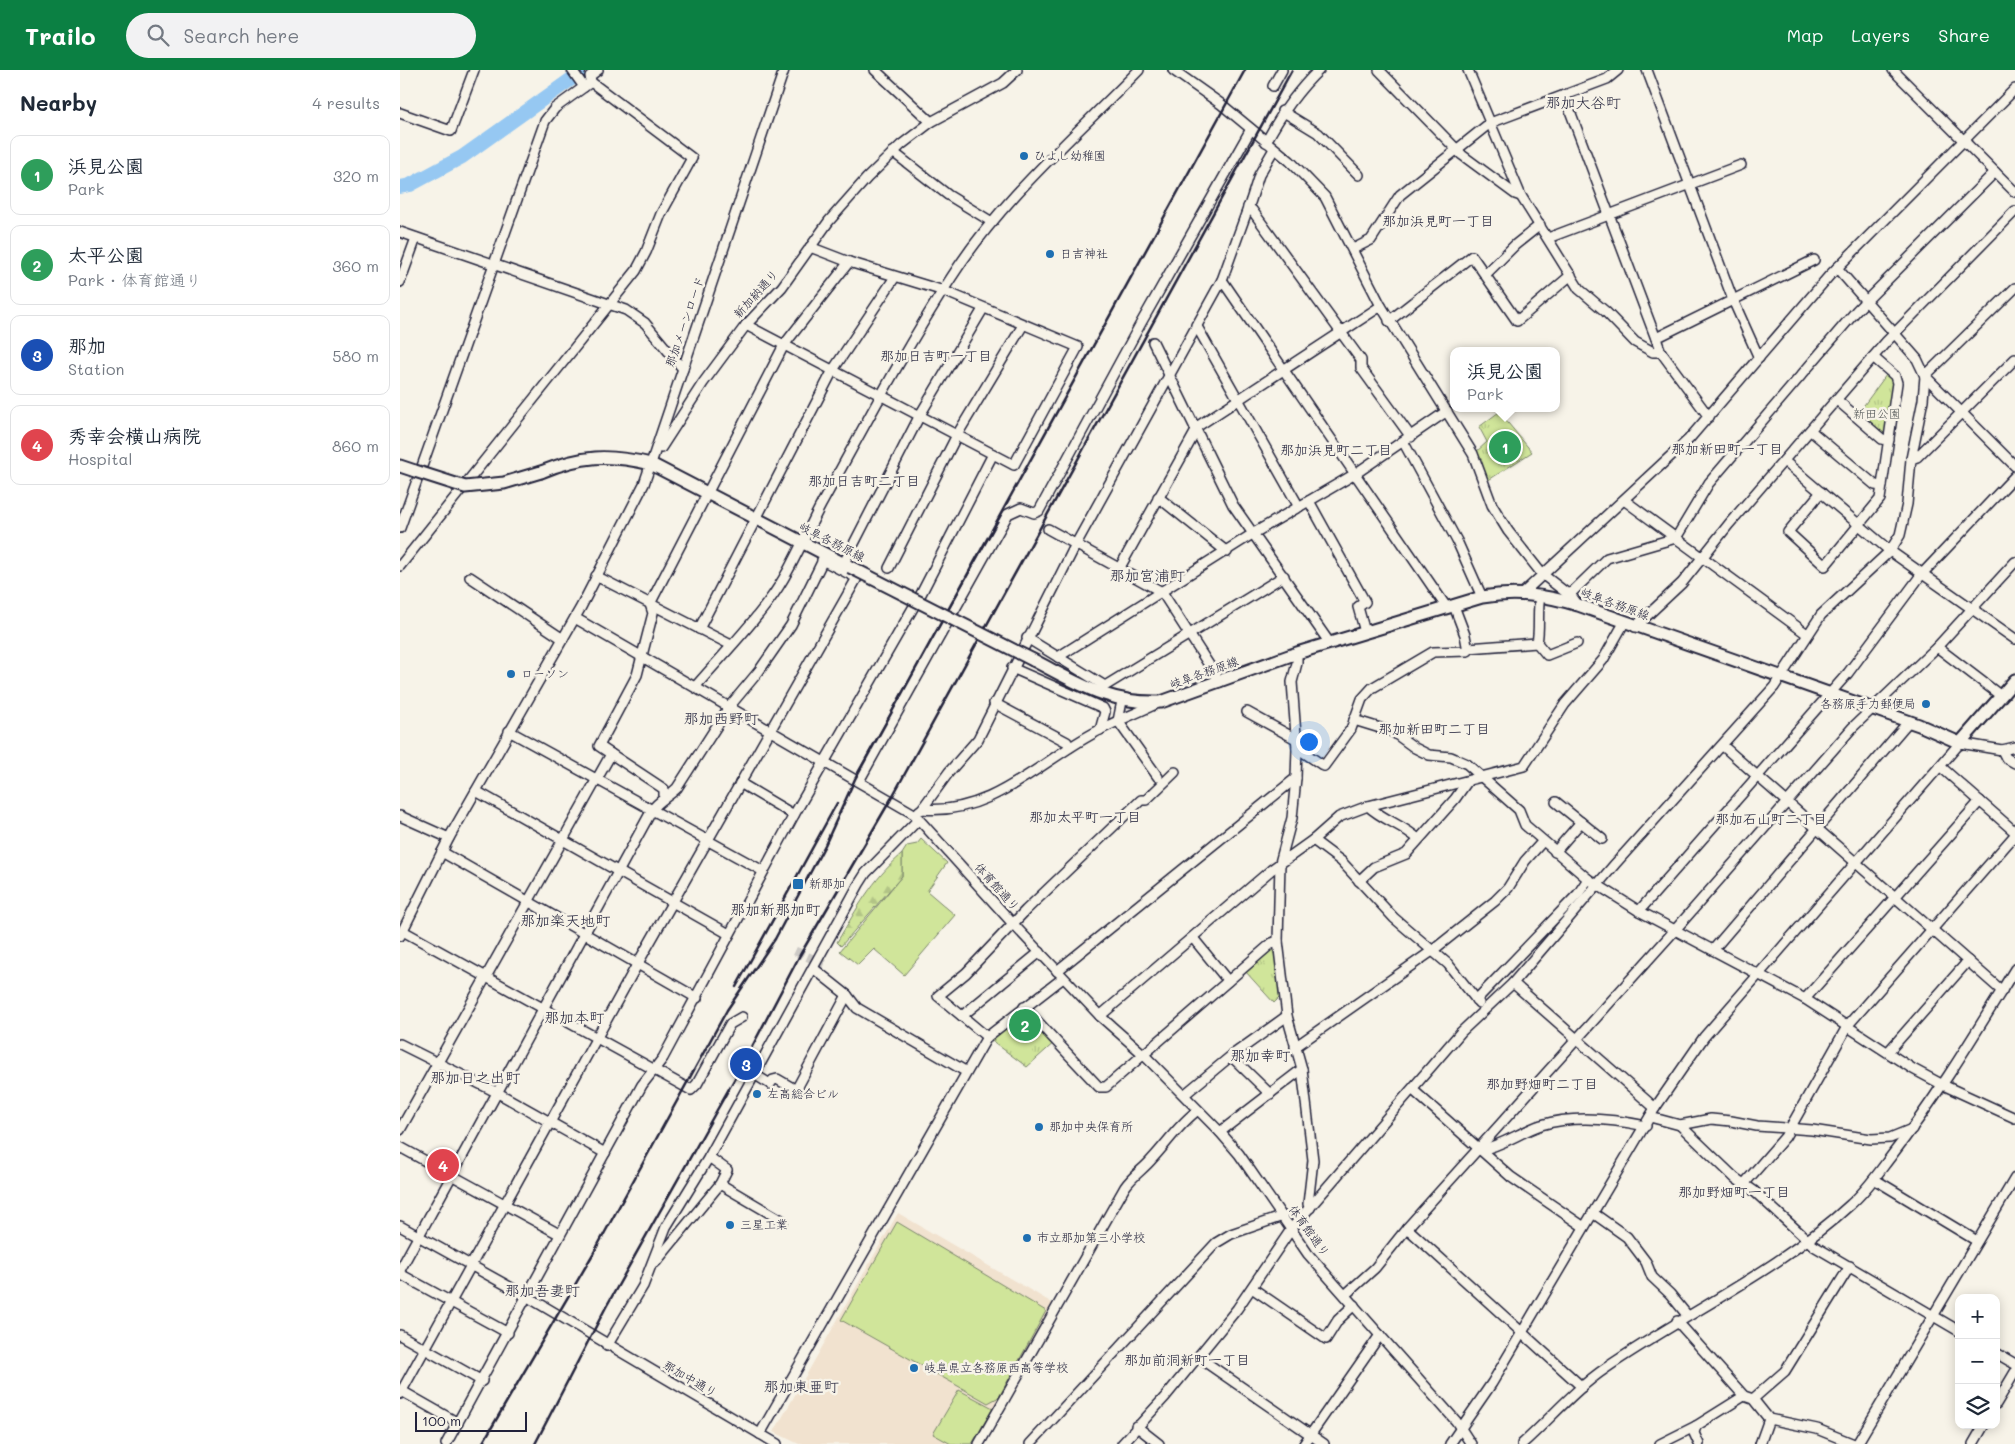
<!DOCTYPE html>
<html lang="en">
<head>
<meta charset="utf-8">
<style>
	:root { --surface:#fff; --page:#f2f2f3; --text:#1f2937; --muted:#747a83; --line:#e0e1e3; --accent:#0b8043 }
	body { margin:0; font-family:Mali,"Klee One",sans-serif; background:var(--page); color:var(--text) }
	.controls { position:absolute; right:15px; bottom:15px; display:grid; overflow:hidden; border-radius:10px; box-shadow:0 2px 12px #0003 }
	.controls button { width:45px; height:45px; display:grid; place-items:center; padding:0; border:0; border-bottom:1px solid var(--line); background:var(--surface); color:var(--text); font:25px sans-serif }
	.scale { position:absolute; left:15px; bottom:12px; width:112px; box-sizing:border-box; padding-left:5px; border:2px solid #22223b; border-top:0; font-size:14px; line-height:18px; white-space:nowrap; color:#22223b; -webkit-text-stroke:4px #f7f3e8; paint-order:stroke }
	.you { position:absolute; left:908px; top:671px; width:18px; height:18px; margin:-12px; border:4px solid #fff; border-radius:50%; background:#1a73e8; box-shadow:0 0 0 8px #1a73e833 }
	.badge { display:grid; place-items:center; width:32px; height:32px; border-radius:50%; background:var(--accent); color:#fff; font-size:16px; font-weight:700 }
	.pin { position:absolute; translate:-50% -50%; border:2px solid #fff; box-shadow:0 1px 5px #0006 }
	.popup { position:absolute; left:1050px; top:277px; width:110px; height:65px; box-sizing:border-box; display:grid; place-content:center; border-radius:10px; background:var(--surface); filter:drop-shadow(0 1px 4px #0005); font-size:16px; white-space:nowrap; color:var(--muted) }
	.popup b { font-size:19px; color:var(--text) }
	.popup::after { content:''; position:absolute; left:50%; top:100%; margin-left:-10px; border:10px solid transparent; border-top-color:var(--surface) }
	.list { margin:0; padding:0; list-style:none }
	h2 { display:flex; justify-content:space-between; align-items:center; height:65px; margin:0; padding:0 20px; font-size:21px }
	h2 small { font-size:16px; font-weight:400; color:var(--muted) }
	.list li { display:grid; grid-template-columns:32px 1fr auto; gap:15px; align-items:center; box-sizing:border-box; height:80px; margin:0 10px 10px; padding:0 10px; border:1px solid var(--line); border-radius:10px }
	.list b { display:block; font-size:19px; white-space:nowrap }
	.list p { margin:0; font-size:16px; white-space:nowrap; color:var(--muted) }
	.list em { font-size:16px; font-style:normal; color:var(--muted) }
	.icon { flex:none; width:28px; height:28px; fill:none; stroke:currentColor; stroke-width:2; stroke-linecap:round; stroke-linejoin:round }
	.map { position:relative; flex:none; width:1615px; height:1374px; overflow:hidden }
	header { display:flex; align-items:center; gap:30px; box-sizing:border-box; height:70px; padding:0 25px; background:var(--accent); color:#fff }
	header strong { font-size:24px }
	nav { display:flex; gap:28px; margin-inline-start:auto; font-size:18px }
	.search { width:350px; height:45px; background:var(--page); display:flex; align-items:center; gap:12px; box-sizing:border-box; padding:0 18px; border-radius:28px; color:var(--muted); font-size:19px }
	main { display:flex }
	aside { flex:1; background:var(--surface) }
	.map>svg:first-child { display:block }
	.built { fill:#f1e2cf }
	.grass { fill:#d0e59a; stroke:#79846a }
	.forest { fill:url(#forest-firs); stroke:#79846a }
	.park { fill:url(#park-tufts); stroke:#79846a }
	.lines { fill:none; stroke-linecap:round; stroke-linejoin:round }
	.river { stroke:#96c8f2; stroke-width:14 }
	.minor-tunnel { stroke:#ccc9c5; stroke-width:9; stroke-dasharray:9 4.5; stroke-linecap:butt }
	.minor-casing { stroke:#22223b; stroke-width:12 }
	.major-casing { stroke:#22223b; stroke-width:15 }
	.minor { stroke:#f7f3e8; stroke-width:9 }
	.major { stroke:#f7f3e8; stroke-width:11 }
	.rail { stroke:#22223b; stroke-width:2.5 }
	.major-bridge-casing { stroke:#22223b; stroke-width:15; stroke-linecap:butt }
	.major-bridge { stroke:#f7f3e8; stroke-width:11 }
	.poi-dot { fill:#1f6fb2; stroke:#f7f3e8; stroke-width:2 }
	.labels { text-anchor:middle; stroke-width:5; stroke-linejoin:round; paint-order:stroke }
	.poi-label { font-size:12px; fill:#22223b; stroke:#f7f3e8; text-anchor:start }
	.street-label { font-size:12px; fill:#22223b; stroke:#f7f3e8 }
	.park-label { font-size:12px; fill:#4e5353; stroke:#f7f3e8 }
	.neighbourhood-label { font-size:14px; fill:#22223b; stroke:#f7f3e8 }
	.quarter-label { font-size:15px; fill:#22223b; stroke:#f7f3e8 }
</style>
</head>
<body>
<header>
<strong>Trailo</strong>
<div class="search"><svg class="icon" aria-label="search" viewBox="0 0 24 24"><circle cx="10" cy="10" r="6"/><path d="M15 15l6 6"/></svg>Search here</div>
<nav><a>Map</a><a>Layers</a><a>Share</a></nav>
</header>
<main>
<aside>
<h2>Nearby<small>4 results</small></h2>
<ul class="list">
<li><span class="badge" style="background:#2e9e5b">1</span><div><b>浜見公園</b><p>Park</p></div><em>320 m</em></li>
<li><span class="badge" style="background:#2e9e5b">2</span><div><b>太平公園</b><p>Park · 体育館通り</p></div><em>360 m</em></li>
<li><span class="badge" style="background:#1a4fb4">3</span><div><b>那加</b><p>Station</p></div><em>580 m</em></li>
<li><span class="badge" style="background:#e0444e">4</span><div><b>秀幸会横山病院</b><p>Hospital</p></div><em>860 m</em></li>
</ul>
</aside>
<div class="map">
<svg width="1615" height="1374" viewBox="0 0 1615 1374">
	<defs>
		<pattern id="forest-firs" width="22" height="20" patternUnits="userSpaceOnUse" patternTransform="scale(1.25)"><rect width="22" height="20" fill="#d0e59a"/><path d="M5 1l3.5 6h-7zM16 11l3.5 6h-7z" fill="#b2c486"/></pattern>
		<pattern id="park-tufts" width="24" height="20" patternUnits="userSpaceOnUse" patternTransform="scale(1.25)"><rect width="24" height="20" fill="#d0e59a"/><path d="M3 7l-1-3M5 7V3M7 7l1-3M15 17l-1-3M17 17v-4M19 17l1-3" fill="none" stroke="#b2c486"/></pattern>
	</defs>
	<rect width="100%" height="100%" fill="#f7f3e8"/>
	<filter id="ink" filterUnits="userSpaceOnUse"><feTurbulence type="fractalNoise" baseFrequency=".02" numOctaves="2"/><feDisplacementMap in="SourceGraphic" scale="10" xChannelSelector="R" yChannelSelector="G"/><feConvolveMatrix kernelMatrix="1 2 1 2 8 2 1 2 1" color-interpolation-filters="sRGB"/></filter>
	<g filter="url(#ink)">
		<!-- built -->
		<polygon class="built" points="498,1143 654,1234 574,1374 399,1374 374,1362"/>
		<!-- grass -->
		<g class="grass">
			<polygon points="521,769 547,793 527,821 555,845 504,905 474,879 458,895 440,881 502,806 502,784 507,776 517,774"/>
			<polygon points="497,1152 646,1241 599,1327 588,1333 441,1250"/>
			<polygon points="559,1320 593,1338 572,1374 551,1374 533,1364"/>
		</g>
		<!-- forest -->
		<path class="forest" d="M502,784V806L441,876L437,872C458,837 471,811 502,784Z"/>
		<!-- park -->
		<g class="park">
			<polygon points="1489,301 1495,306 1489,370 1456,346"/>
			<polygon points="1099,342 1132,382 1087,411 1076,382 1087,372 1079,357"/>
			<polygon points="878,873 881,926 874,933 845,901"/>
			<polygon points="626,940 656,971 627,997 591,970"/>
		</g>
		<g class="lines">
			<!-- river -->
			<polyline class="river" points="0,117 10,115 62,87 184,0"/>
			<!-- minor-tunnel -->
			<polyline class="minor-tunnel" points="395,881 424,894"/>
			<defs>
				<g id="minor">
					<polyline points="172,0 184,17"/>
					<polyline points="475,0 531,52"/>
					<polyline points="773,0 821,34 890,91 925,127 981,236 1073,384 1092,435 1108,461 1142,504 1173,528 1178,535"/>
					<polyline points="979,0 1062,85 1115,124 1121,126"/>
					<polyline points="1068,0 1121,126 1179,219 1206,242 1235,272 1253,282 1261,282"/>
					<polyline points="1247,0 1333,230 1359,288"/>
					<polyline points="1493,0 1615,122"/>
					<polyline points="191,12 190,6 198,0"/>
					<polyline points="873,16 882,0"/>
					<polyline points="1164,25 1261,282 1309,347"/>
					<polyline points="882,41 918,63 959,105"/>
					<polyline points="0,43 51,61 74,0"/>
					<path d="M866,72C881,44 896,22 919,0"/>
					<polyline points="493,82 548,125 592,152"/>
					<polyline points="848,137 852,140 961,290 961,298 1011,367"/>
					<polyline points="0,162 226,240 245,253 283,299"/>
					<polyline points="1148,168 1341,95"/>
					<polyline points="953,179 971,170 1000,125 1090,53 1207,9 1218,0"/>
					<polyline points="1437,198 1517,289 1525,306 1615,396"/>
					<polyline points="1086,204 1115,175 1140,155"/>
					<polyline points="822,210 1047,538"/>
					<polyline points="0,212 16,168"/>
					<polyline points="989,251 1072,186 1117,251 1171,205"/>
					<polyline points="346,255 614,395 678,277 544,221 449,192 410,177"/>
					<polyline points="796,255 899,437"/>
					<polyline points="1256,268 1414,190"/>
					<polyline points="753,272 833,435 929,572"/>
					<polyline points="1525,306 1615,218"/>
					<polyline points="1437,330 1482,369 1489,370"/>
					<polyline points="795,358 981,236"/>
					<polyline points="1411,361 1475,415 1482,416"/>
					<polyline points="1004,373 1057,471 1082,527"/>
					<polyline points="261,378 303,313 346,255 382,217 429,151 467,108 501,75 531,52 603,13 617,0"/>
					<polyline points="1511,389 1517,387 1615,289"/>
					<polyline points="1384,391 1490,481 1615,569"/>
					<polyline points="1421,422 1388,462 1425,496 1480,429 1497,313 1495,306 1473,287"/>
					<polyline points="758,427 827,482"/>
					<polyline points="1224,430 1407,564"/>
					<polyline points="909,431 965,532 958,537 965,562"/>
					<polyline points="0,458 145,51 155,38 191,12 292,88 261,144 246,182 236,201 0,496"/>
					<polyline points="648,459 762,522 820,612"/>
					<polyline points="444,493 520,345 583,239"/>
					<polyline points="489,498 557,365 623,255"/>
					<polyline points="719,499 796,361"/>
					<polyline points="196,506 331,575"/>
					<polyline points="70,507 163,569"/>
					<polyline points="1123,523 1289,369 1429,206 1615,19"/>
					<path d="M1140,525C1137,542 1140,557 1137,573L1147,585L1177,573"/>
					<polyline points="1169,525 1207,488 1276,468 1309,413 1457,240 1595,102"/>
					<polyline points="175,548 514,744 614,855 700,946 743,984 820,1062 839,1084 908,1184 1056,1351 1071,1374"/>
					<polyline points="1235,557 1282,513 1329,454 1486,272 1615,141"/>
					<polyline points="299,559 433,300 495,207"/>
					<polyline points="627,568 705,616 884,506"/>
					<polyline points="1537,577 1601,626"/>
					<polyline points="1068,578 1137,573"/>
					<polyline points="897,583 897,593 892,612 897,678 896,708 892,748 880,793 878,871 887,946 902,999 913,1090 908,1134 910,1138"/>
					<polyline points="658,587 854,463 955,404 1047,341"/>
					<polyline points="612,598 703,638 705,642 700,660"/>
					<path d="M295,617C319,589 346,562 368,532C390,503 404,467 421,435C463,359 504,280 551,208C601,129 674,67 739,0"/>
					<polyline points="722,631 718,651 758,707"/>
					<polyline points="594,633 667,672 670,677"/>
					<polyline points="847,642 896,669"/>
					<polyline points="954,650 993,662 1015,678 1029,685 1051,687 1067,694 1119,740 1125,755 1188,809"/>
					<polyline points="109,661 363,801"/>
					<polyline points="1323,676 1602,921"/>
					<polyline points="897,678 924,696 951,659 962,629 972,618 1033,582 1068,581 1065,565 1054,536"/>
					<polyline points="1602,680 1606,688 1615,693"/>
					<polyline points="1541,697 1615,762"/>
					<polyline points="459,711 608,444 621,438 634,443 639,441 741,253 851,59"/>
					<polyline points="340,713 394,745"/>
					<polyline points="76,721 329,864"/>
					<polyline points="264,726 264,719 199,676 237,605 253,543 250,534 384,275 449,192"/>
					<polyline points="1156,732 1202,769"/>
					<path d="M968,736C983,750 1003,755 1018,769"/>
					<polyline points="522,739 549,702 578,669 676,474 822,210 851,130 859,105 874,79"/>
					<path d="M519,741L522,739C590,746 638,693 694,663C715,651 738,643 760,632"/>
					<polyline points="0,746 49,768"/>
					<polyline points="913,770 941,791 994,848 1048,894 1079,933"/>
					<polyline points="42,782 297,928"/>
					<polyline points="1155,782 1181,752"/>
					<polyline points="959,811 974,797 1006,784 1055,729 1067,712"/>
					<polyline points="1239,841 1448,603 1521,505 1615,406"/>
					<polyline points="3,861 291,1020 297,1014 330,954 342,947"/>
					<polyline points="0,866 49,768 181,537 244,414 384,0"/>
					<polyline points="793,868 828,911"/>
					<polyline points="1313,880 1509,651"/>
					<polyline points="413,898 447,925 457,938 565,1001"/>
					<polyline points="657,901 896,708"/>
					<polyline points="1113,913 1255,1038"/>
					<polyline points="1405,929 1580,731"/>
					<polyline points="1076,930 1178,824 1188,809 1239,841 1405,929 1513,999 1543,1015 1615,1048"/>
					<polyline points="624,937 699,1017 706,1017 872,873 878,871"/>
					<polyline points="562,946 640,882"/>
					<polyline points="700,946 871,800 913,770 939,747 968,736 1124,696 1165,634 1203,590 1224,553"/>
					<polyline points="587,967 538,926 566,903 626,840 741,730 746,730 775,702"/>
					<polyline points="0,974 98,1023 205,1083"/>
					<polyline points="895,977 1032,881 1095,831 1108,818 1125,791 1143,771"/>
					<polyline points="1488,982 1568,891"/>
					<polyline points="831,986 870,1024"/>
					<polyline points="354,1004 370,1014 373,1010 377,1009 396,1020 447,925"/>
					<polyline points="1013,1020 1111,1107 1184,1157"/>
					<polyline points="784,1025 831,986 887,946"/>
					<polyline points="1250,1047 1280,1055 1311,1049 1331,1051 1357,1056 1412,1060 1471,1069 1490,1068 1512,1059"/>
					<polyline points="1280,1055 1335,1108 1354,1121 1414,1176 1559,1261"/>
					<polyline points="0,1060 211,684"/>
					<polyline points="820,1062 902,999"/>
					<polyline points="0,1077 159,1164"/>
					<path d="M1080,1080C1102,1076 1120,1062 1141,1055C1174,1045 1212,1049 1246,1056"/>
					<polyline points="1474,1109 1577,1171"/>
					<polyline points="320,1114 383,1151"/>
					<polyline points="1344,1114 1385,1067 1448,955 1615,765"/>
					<polyline points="1193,1143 1227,1167 1246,1192 1252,1207 1270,1224 1287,1245"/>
					<polyline points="0,1156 128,1227 377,1374"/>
					<polyline points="1007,1158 1182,1317"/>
					<polyline points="256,1192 320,1114 327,1100 309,1087"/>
					<path d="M0,1200L252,740C259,730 268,727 277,718L329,637L359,601L391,555L425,486"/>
					<polyline points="0,1204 108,1263"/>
					<polyline points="852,1218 926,1269 938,1250 954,1235"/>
					<polyline points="945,1225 975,1198 1007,1158 1275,860 1453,657 1537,577 1615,492"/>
					<polyline points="1277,1251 1344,1326 1353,1329 1369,1349 1417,1359 1454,1374"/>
					<polyline points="0,1265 82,1311"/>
					<polyline points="207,1276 243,1216 266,1157 309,1087 459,814 466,803 519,749"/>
					<polyline points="1596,1283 1615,1294"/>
					<polyline points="798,1287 924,1374"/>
					<polyline points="0,1320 58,1353"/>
					<polyline points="0,1324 238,893 457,508 422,490"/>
					<polyline points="1353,1329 1385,1301 1450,1196"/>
					<polyline points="1596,1334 1615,1302"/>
					<polyline points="736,1356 759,1374"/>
					<polyline points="1296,1356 1294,1363 1299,1374"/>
					<polyline points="360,1364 587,967 663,908"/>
					<polyline points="46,1374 242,1015 263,988 394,745 521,524 593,384"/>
					<path d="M579,1374L725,1117C734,1104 743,1100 752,1089C768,1072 779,1054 798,1040"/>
					<polyline points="630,1374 816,1173 831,1164 883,1146"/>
					<polyline points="722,1374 765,1327 837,1239 892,1158 1061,962 1113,913 1215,794 1374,617 1421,545 1490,481 1500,465 1507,434 1511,389 1523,330 1525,306"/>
					<polyline points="904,1374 980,1265"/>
					<polyline points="1050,1374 1092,1313 1255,1038 1304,967 1560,673 1602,680 1615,677"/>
					<path d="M1122,1374C1150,1349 1175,1319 1206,1298C1286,1243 1380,1200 1451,1134C1467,1120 1479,1102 1492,1085C1538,1026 1576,962 1615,899"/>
					<polyline points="1260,1374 1296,1356 1344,1326"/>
					<polyline points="1360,1374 1369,1349"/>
					<polyline points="1457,1374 1615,1108"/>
					<polyline points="1573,1374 1584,1355"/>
				</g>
				<g id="major">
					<polyline points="0,396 15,401"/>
					<path d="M141,402C182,385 208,384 251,394L450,497"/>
					<path d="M633,590C678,613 708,634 761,632L897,583L1082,527C1116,521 1145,525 1178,535L1519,655L1560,673L1615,610"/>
				</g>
			</defs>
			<!-- minor casing -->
			<use href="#minor" class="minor-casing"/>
			<!-- major casing -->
			<use href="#major" class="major-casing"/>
			<!-- minor -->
			<use href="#minor" class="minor"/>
			<!-- major -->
			<use href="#major" class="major"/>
			<!-- rail -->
			<g class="rail">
				<polyline points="336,917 437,733"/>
				<polyline points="82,1374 193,1184 327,940 375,869 425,775 455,709 845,0"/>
				<polyline points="135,1374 206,1237 344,992 400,885 491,729 892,0"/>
			</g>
			<defs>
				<g id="major-bridge">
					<polyline points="15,401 65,417 104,413 141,402"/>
					<polyline points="450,497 633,590"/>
				</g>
			</defs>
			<!-- major-bridge casing -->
			<use href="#major-bridge" class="major-bridge-casing"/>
			<!-- major-bridge -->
			<use href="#major-bridge" class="major-bridge"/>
		</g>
	</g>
	<!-- markers -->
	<g class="poi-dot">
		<circle cx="624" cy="86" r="5"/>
		<circle cx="650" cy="184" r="5"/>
		<circle cx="111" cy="604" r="5"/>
		<circle cx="1526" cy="634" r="5"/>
		<rect x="392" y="808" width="12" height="12" rx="2.5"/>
		<circle cx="357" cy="1024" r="5"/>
		<circle cx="639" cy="1057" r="5"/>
		<circle cx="330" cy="1155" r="5"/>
		<circle cx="627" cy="1168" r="5"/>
		<circle cx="514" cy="1298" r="5"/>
	</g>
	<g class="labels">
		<!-- poi labels -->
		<g class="poi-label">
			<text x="634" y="90">ひよし幼稚園</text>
			<text x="660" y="188">日吉神社</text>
			<text x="121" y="608">ローソン</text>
			<text x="1516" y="638" text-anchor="end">各務原手力郵便局</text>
			<text x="409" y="818">新那加</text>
			<text x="367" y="1028">左高総合ビル</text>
			<text x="649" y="1061">那加中央保育所</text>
			<text x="340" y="1159">三星工業</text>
			<text x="637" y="1172">市立那加第三小学校</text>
			<text x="524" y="1302">岐阜県立各務原西高等学校</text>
		</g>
		<!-- street labels -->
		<g class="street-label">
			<text transform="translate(356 224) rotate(-48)" y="4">新加納通り</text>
			<text transform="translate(285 252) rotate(-71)" y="4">那加メーンロード</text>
			<text transform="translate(432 472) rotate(27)" y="4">岐阜各務原線</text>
			<text transform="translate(1215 534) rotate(20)" y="4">岐阜各務原線</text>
			<text transform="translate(804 603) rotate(-20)" y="4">岐阜各務原線</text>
			<text transform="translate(597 817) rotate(48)" y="4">体育館通り</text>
			<text transform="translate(909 1161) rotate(54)" y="4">体育館通り</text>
			<text transform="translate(290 1309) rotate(30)" y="4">那加中通り</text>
		</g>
		<!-- park labels -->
		<g class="park-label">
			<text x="1477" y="348">新田公園</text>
		</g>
		<!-- neighbourhood labels -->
		<g class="neighbourhood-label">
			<text x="1038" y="156">那加浜見町一丁目</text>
			<text x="536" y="291">那加日吉町一丁目</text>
			<text x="1327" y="384">那加新田町一丁目</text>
			<text x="936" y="385">那加浜見町二丁目</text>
			<text x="464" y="416">那加日吉町二丁目</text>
			<text x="1034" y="664">那加新田町二丁目</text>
			<text x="685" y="752">那加太平町一丁目</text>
			<text x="1371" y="754">那加石山町二丁目</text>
			<text x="1142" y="1019">那加野畑町二丁目</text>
			<text x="1334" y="1127">那加野畑町一丁目</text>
			<text x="787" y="1295">那加前洞新町一丁目</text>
		</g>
		<!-- quarter labels -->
		<g class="quarter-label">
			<text x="1183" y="38">那加大谷町</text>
			<text x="747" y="511">那加宮浦町</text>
			<text x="321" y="654">那加西野町</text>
			<text x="375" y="845">那加新那加町</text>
			<text x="165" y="856">那加楽天地町</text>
			<text x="174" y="953">那加本町</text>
			<text x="860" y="991">那加幸町</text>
			<text x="75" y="1013">那加日之出町</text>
			<text x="142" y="1226">那加吾妻町</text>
			<text x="401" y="1322">那加東亜町</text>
		</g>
	</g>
</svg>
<div class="controls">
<button>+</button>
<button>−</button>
<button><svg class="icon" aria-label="layers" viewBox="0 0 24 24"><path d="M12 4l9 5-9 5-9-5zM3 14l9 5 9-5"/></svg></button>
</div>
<div class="scale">100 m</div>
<div class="you"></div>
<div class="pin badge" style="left:1105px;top:377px;background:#2e9e5b">1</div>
<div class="popup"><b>浜見公園</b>Park</div>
<div class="pin badge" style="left:625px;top:955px;background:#2e9e5b">2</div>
<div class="pin badge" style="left:346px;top:994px;background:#1a4fb4">3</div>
<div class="pin badge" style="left:43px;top:1095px;background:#e0444e">4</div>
</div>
</main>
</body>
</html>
